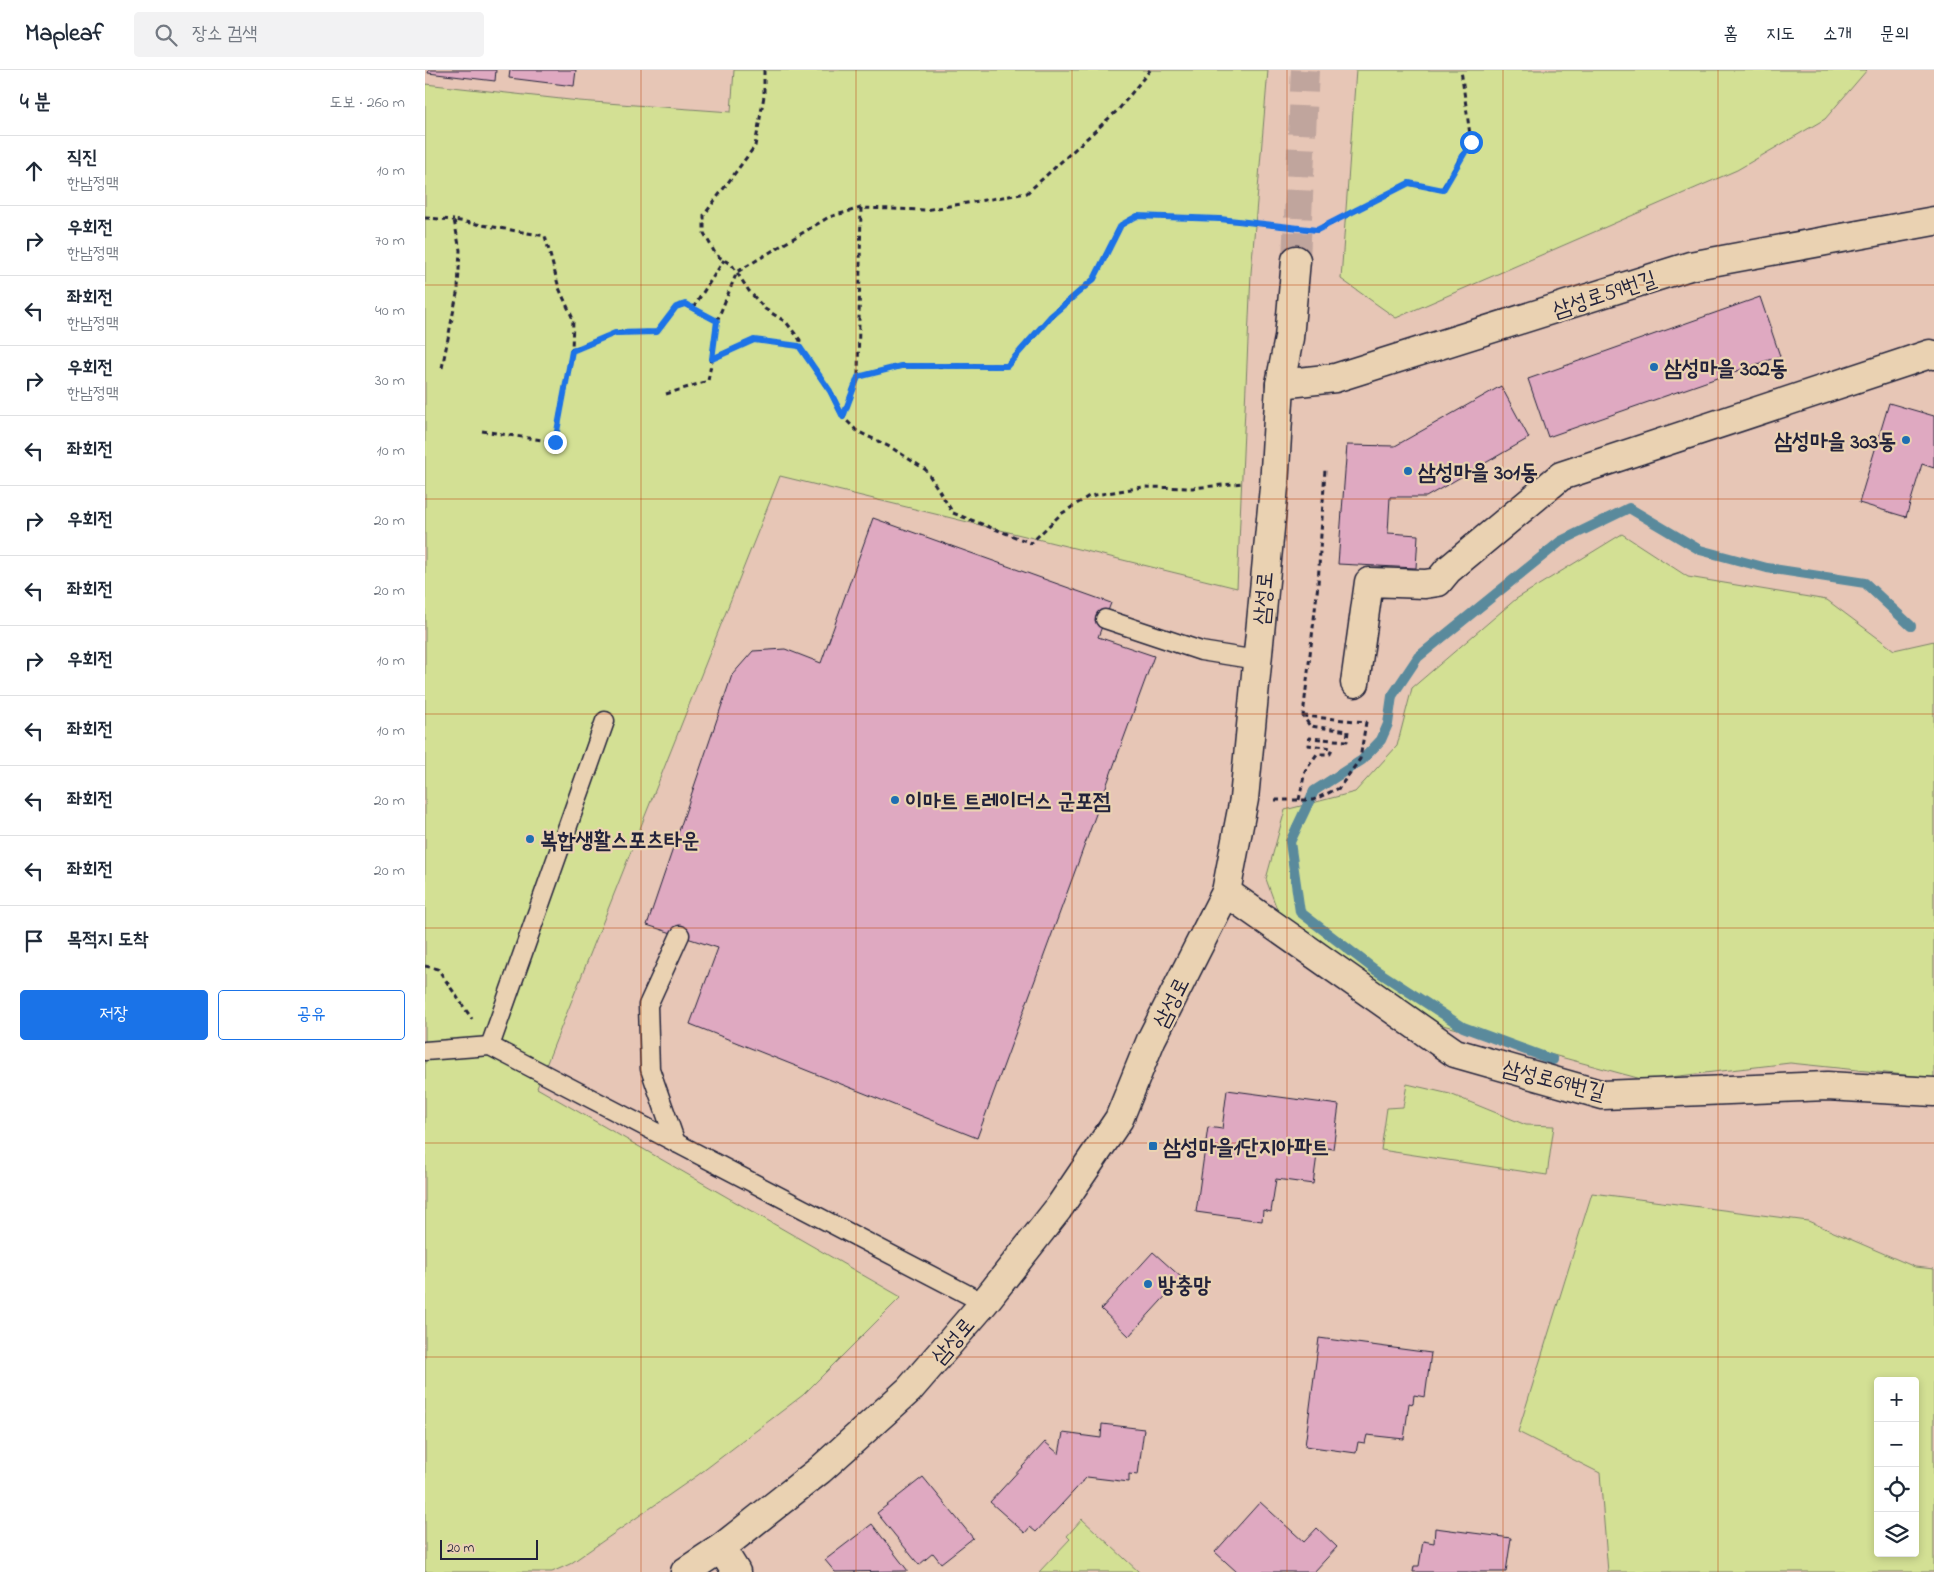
<!DOCTYPE html>
<html lang="ko">
<head>
<meta charset="utf-8">
<style>
	:root { --surface:#fff; --page:#f2f2f3; --text:#1f2937; --muted:#747a83; --line:#e0e1e3; --accent:#1a73e8 }
	body { margin:0; font-family:"Indie Flower","Poor Story",sans-serif; background:var(--page); color:var(--text) }
	.controls { position:absolute; right:15px; bottom:15px; display:grid; overflow:hidden; border-radius:5px; box-shadow:0 2px 8px #0003 }
	.controls button { width:45px; height:45px; display:grid; place-items:center; padding:0; border:0; border-bottom:1px solid var(--line); background:var(--surface); color:var(--text); font:25px sans-serif }
	.scale { position:absolute; left:15px; bottom:12px; width:98px; box-sizing:border-box; padding-left:5px; border:2px solid #22223b; border-top:0; font-size:14px; line-height:18px; white-space:nowrap; color:#22223b; -webkit-text-stroke:4px #ead2b2; paint-order:stroke }
	.stop { position:absolute; width:15px; height:15px; margin:-11px; border:4px solid #1a73e8; border-radius:50%; background:#fff }
	.stop.end { background:#1a73e8; border-color:#fff; box-shadow:0 1px 5px #0008 }
	.list { margin:0; padding:0; list-style:none }
	h2 { display:flex; justify-content:space-between; align-items:center; height:65px; margin:0; padding:0 20px; font-size:21px }
	h2 small { font-size:16px; font-weight:400; color:var(--muted) }
	.list li { display:grid; grid-template-columns:32px 1fr auto; gap:15px; align-items:center; box-sizing:border-box; height:70px; padding:0 20px; border-top:1px solid var(--line) }
	.list b { display:block; font-size:19px; white-space:nowrap }
	.list p { margin:0; font-size:16px; white-space:nowrap; color:var(--muted) }
	.list em { font-size:16px; font-style:normal; color:var(--muted) }
	.actions { display:flex; gap:10px; padding:15px 20px }
	.actions a { flex:1; padding:11px 0; border:1px solid var(--accent); border-radius:5px; text-align:center; font-size:18px; color:var(--accent) }
	.actions .main { background:var(--accent); color:#fff }
	.icon { flex:none; width:28px; height:28px; fill:none; stroke:currentColor; stroke-width:2; stroke-linecap:round; stroke-linejoin:round }
	.map { position:relative; flex:none; width:1509px; height:1502px; overflow:hidden }
	header { display:flex; align-items:center; gap:30px; box-sizing:border-box; height:70px; padding:0 25px; background:var(--surface); border-bottom:1px solid var(--line) }
	header strong { font-size:24px }
	nav { display:flex; gap:28px; margin-inline-start:auto; font-size:18px }
	.search { width:350px; height:45px; background:var(--page); display:flex; align-items:center; gap:12px; box-sizing:border-box; padding:0 18px; border-radius:5px; color:var(--muted); font-size:19px }
	main { display:flex }
	aside { flex:1; background:var(--surface) }
	.map>svg:first-child { display:block }
	.green { fill:#d3e094; stroke:#7a8168; fill-rule:evenodd }
	.lines { fill:none; stroke-linecap:round; stroke-linejoin:round }
	.stream { stroke:#5a8a9c; stroke-width:10 }
	.building { fill:#dfa9c1; stroke:#22223b }
	.secondary-tunnel { stroke:#c0a59d; stroke-width:28; stroke-dasharray:28 14; stroke-linecap:butt }
	.lane-casing { stroke:#22223b; stroke-width:21 }
	.street-casing { stroke:#22223b; stroke-width:31 }
	.secondary-casing { stroke:#22223b; stroke-width:31 }
	.path { stroke:#22223b; stroke-width:3; stroke-dasharray:5 4; stroke-linecap:butt }
	.lane { stroke:#ead2b2; stroke-width:18 }
	.street { stroke:#ead2b2; stroke-width:28 }
	.secondary { stroke:#ead2b2; stroke-width:28 }
	.route { stroke:#1a73e8; stroke-width:6 }
	.grid { fill:none; stroke:#c04e15; stroke-width:1; stroke-opacity:0.55 }
	.poi-dot { fill:#1f6fb2; stroke:#ead2b2; stroke-width:2 }
	.labels { text-anchor:middle; stroke-width:4.5; stroke-linejoin:round; paint-order:stroke }
	.street-label { font-size:22px; fill:#22223b; stroke:#ead2b2 }
	.poi-label { font-size:22px; font-weight:bold; fill:#22223b; stroke:#ead2b2; text-anchor:start }
</style>
</head>
<body>
<header>
<strong>Mapleaf</strong>
<div class="search"><svg class="icon" aria-label="search" viewBox="0 0 24 24"><circle cx="10" cy="10" r="6"/><path d="M15 15l6 6"/></svg>장소 검색</div>
<nav><a>홈</a><a>지도</a><a>소개</a><a>문의</a></nav>
</header>
<main>
<aside>
<h2>4 분<small>도보 · 260 m</small></h2>
<ul class="list">
<li><svg class="icon" aria-label="ahead" viewBox="0 0 24 24"><path d="M12 20V5M6 11l6-6 6 6"/></svg><div><b>직진</b><p>한남정맥</p></div><em>10 m</em></li>
<li><svg class="icon" aria-label="right" viewBox="0 0 24 24"><path d="M7 20v-9h11M14 6l5 5-5 5"/></svg><div><b>우회전</b><p>한남정맥</p></div><em>70 m</em></li>
<li><svg class="icon" aria-label="left" viewBox="0 0 24 24"><path d="M17 20v-9H6M10 6l-5 5 5 5"/></svg><div><b>좌회전</b><p>한남정맥</p></div><em>40 m</em></li>
<li><svg class="icon" aria-label="right" viewBox="0 0 24 24"><path d="M7 20v-9h11M14 6l5 5-5 5"/></svg><div><b>우회전</b><p>한남정맥</p></div><em>30 m</em></li>
<li><svg class="icon" aria-label="left" viewBox="0 0 24 24"><path d="M17 20v-9H6M10 6l-5 5 5 5"/></svg><div><b>좌회전</b></div><em>10 m</em></li>
<li><svg class="icon" aria-label="right" viewBox="0 0 24 24"><path d="M7 20v-9h11M14 6l5 5-5 5"/></svg><div><b>우회전</b></div><em>20 m</em></li>
<li><svg class="icon" aria-label="left" viewBox="0 0 24 24"><path d="M17 20v-9H6M10 6l-5 5 5 5"/></svg><div><b>좌회전</b></div><em>20 m</em></li>
<li><svg class="icon" aria-label="right" viewBox="0 0 24 24"><path d="M7 20v-9h11M14 6l5 5-5 5"/></svg><div><b>우회전</b></div><em>10 m</em></li>
<li><svg class="icon" aria-label="left" viewBox="0 0 24 24"><path d="M17 20v-9H6M10 6l-5 5 5 5"/></svg><div><b>좌회전</b></div><em>10 m</em></li>
<li><svg class="icon" aria-label="left" viewBox="0 0 24 24"><path d="M17 20v-9H6M10 6l-5 5 5 5"/></svg><div><b>좌회전</b></div><em>20 m</em></li>
<li><svg class="icon" aria-label="left" viewBox="0 0 24 24"><path d="M17 20v-9H6M10 6l-5 5 5 5"/></svg><div><b>좌회전</b></div><em>20 m</em></li>
<li><svg class="icon" aria-label="arrive" viewBox="0 0 24 24"><path d="M6 21V4h12l-3 4 3 4H6"/></svg><div><b>목적지 도착</b></div></li>
</ul>
<div class="actions"><a class="main">저장</a><a>공유</a></div>
</aside>
<div class="map">
<svg width="1509" height="1502" viewBox="0 0 1509 1502">
	<rect width="100%" height="100%" fill="#e7c6b6"/>
	<filter id="ink" filterUnits="userSpaceOnUse"><feTurbulence type="fractalNoise" baseFrequency=".02" numOctaves="2"/><feDisplacementMap in="SourceGraphic" scale="10" xChannelSelector="R" yChannelSelector="G"/><feConvolveMatrix kernelMatrix="1 2 1 2 8 2 1 2 1" color-interpolation-filters="sRGB"/></filter>
	<g filter="url(#ink)">
		<!-- green -->
		<g class="green">
			<polygon points="309,0 843,0 826,203 812,518 355,406 112,1018 476,1227 378,1325 273,1405 145,1494 127,1502 0,1502 0,14 154,31 306,42"/>
			<polygon points="931,0 1442,0 1400,49 1312,100 971,248 916,209"/>
			<polygon points="1197,464 1263,507 1402,530 1469,580 1509,571 1509,1008 1365,993 1220,1010 1003,951 857,853 841,809 860,740 930,722 972,676 987,618 1091,529"/>
			<polygon points="982,1014 1025,1024 1101,1055 1129,1056 1122,1105 956,1080 962,1038 978,1037"/>
			<path d="M1167,1123L1383,1151L1490,1197L1509,1199V1502H1183L1175,1403L1093,1362ZM1453,1311H1490V1483H1453Z"/>
			<polygon points="657,1449 714,1502 614,1502 645,1469 642,1466"/>
		</g>
		<g class="lines">
			<!-- stream -->
			<polyline class="stream" points="1128,990 1038,957 949,899 875,842 865,772 889,721 937,690 956,670 963,654 967,626 993,587 1136,471 1204,438 1275,480 1342,498 1440,513 1486,556"/>
		</g>
		<!-- building -->
		<g class="building">
			<polygon points="4,0 71,0 70,11 3,3"/>
			<polygon points="85,0 151,0 149,16 84,8"/>
			<polygon points="1335,227 1355,286 1123,367 1103,309"/>
			<polygon points="1076,316 1104,368 1001,427 965,427 963,463 993,465 991,498 913,494 922,375 970,376"/>
			<polygon points="1464,333 1509,346 1509,398 1497,394 1481,447 1434,433"/>
			<polygon points="448,448 686,533 673,567 729,586 552,1068 265,954 293,878 222,855 307,605 328,581 360,579 396,593"/>
			<polygon points="802,1020 914,1035 908,1079 897,1077 896,1086 892,1085 888,1114 851,1109 846,1142 838,1140 837,1151 771,1142 783,1057 797,1059"/>
			<polygon points="728,1182 757,1208 704,1266 676,1239"/>
			<polygon points="894,1268 1006,1283 1000,1327 989,1325 988,1334 984,1333 979,1369 942,1365 940,1373 933,1372 931,1383 880,1376"/>
			<polygon points="677,1354 719,1359 713,1405 704,1404 704,1412 662,1407 611,1462 605,1457 600,1463 565,1432 620,1372 634,1384 638,1363 676,1368"/>
			<polygon points="498,1407 548,1468 516,1493 508,1483 494,1495 452,1443"/>
			<polygon points="835,1432 879,1472 892,1458 912,1477 889,1502 812,1502 790,1482"/>
			<polygon points="447,1454 483,1501 410,1502 400,1490"/>
			<polygon points="1010,1458 1086,1468 1081,1502 988,1502 989,1496 994,1496 998,1471 1009,1473"/>
		</g>
		<g class="lines">
			<!-- secondary-tunnel -->
			<polyline class="secondary-tunnel" points="871,190 880,0"/>
			<defs>
				<g id="lane">
					<polyline points="680,549 776,581 832,590"/>
					<polyline points="65,976 180,651"/>
					<polyline points="0,981 65,976 559,1233"/>
					<polyline points="251,1073 225,999 223,935 255,865"/>
				</g>
				<g id="street">
					<polyline points="855,314 910,308 1265,196 1509,151"/>
					<polyline points="930,613 944,512 1000,514 1013,512 1023,500 1136,406 1505,284 1509,285"/>
					<polyline points="801,822 1030,983 1178,1025 1402,1016 1509,1022"/>
					<polyline points="296,1478 311,1502"/>
				</g>
				<polyline id="secondary" points="260,1502 296,1478 395,1400 484,1320 559,1233 633,1139 694,1049 726,970 801,822 819,729 849,417 855,314 864,268 871,190"/>
			</defs>
			<!-- lane casing -->
			<use href="#lane" class="lane-casing"/>
			<!-- street casing -->
			<use href="#street" class="street-casing"/>
			<!-- secondary casing -->
			<use href="#secondary" class="secondary-casing"/>
			<!-- path -->
			<g class="path">
				<polyline points="339,0 339,26 330,76 279,145 279,163 291,185 307,195 324,221 340,239 361,252 375,270 374,276 405,321 418,347 432,361 467,378 501,400 528,443 606,473 636,444 664,426 718,417 767,418 818,413"/>
				<polyline points="0,148 29,150"/>
				<polyline points="879,159 892,160 984,113 1017,120 1046,72 1036,0"/>
				<polyline points="268,238 299,190"/>
				<polyline points="292,251 312,202 404,147 436,138"/>
				<polyline points="17,298 33,219 35,180 29,150 120,166 134,218 148,249 147,281"/>
				<polyline points="433,307 476,296 582,296 626,246 669,209 696,155 712,146 795,149 871,158"/>
				<polyline points="241,324 283,311 287,289 329,270 374,276"/>
				<polyline points="418,347 433,307 436,138 500,140 602,123 694,39 725,0"/>
				<polyline points="57,361 130,372 147,281 190,263 232,262 251,237 260,234 292,251 287,289"/>
				<polyline points="850,730 888,730 914,718 935,689 941,652 878,646"/>
				<polyline points="874,730 880,701 892,684 905,684 907,678 883,675 884,668 922,671 923,661 885,656 878,646 893,514 900,399"/>
				<polyline points="0,896 13,899 47,949"/>
			</g>
			<!-- lane -->
			<use href="#lane" class="lane"/>
			<!-- street -->
			<use href="#street" class="street"/>
			<!-- secondary -->
			<use href="#secondary" class="secondary"/>
		</g>
	</g>
	<g class="lines" filter="url(#ink)">
		<!-- route -->
		<polyline class="route" points="130,372 147,281 190,263 232,262 251,237 260,234 292,251 287,289 329,270 374,276 405,321 418,347 433,307 476,296 582,296 626,246 669,209 696,155 712,146 795,149 892,160 984,113 1018,120 1046,72"/>
	</g>
	<!-- grid -->
	<path class="grid" d="M216,0V1502M431,0V1502M647,0V1502M862,0V1502M1078,0V1502M1293,0V1502M0,215H1509M0,429H1509M0,644H1509M0,858H1509M0,1073H1509M0,1287H1509"/>
	<!-- markers -->
	<g class="poi-dot">
		<circle cx="1229" cy="297" r="5"/>
		<circle cx="1481" cy="370" r="5"/>
		<circle cx="983" cy="401" r="5"/>
		<circle cx="470" cy="730" r="5"/>
		<circle cx="105" cy="769" r="5"/>
		<rect x="723" y="1071" width="10" height="10" rx="2.5"/>
		<circle cx="723" cy="1214" r="5"/>
	</g>
	<g class="labels">
		<!-- street labels -->
		<g class="street-label">
			<text transform="translate(1179 223) rotate(-18)" y="8">삼성로59번길</text>
			<text transform="translate(837 528) rotate(-85)" y="8">삼성로</text>
			<text transform="translate(745 932) rotate(-63)" y="8">삼성로</text>
			<text transform="translate(1129 1009) rotate(14)" y="8">삼성로69번길</text>
			<text transform="translate(527 1270) rotate(-49)" y="8">삼성로</text>
		</g>
		<!-- poi labels -->
		<g class="poi-label">
			<text x="1239" y="305">삼성마을 302동</text>
			<text x="1471" y="378" text-anchor="end">삼성마을 303동</text>
			<text x="993" y="409">삼성마을 301동</text>
			<text x="480" y="738">이마트 트레이더스 군포점</text>
			<text x="115" y="777">복합생활스포츠타운</text>
			<text x="738" y="1084">삼성마을1단지아파트</text>
			<text x="733" y="1222">방충망</text>
		</g>
	</g>
</svg>
<div class="controls">
<button>+</button>
<button>−</button>
<button><svg class="icon" aria-label="locate" viewBox="0 0 24 24"><circle cx="12" cy="12" r="6"/><path d="M12 2v4M12 18v4M2 12h4M18 12h4"/></svg></button>
<button><svg class="icon" aria-label="layers" viewBox="0 0 24 24"><path d="M12 4l9 5-9 5-9-5zM3 14l9 5 9-5"/></svg></button>
</div>
<div class="scale">20 m</div>
<div class="stop" style="left:1046px;top:72px"></div>
<div class="stop end" style="left:130px;top:372px"></div>
</div>
</main>
</body>
</html>
